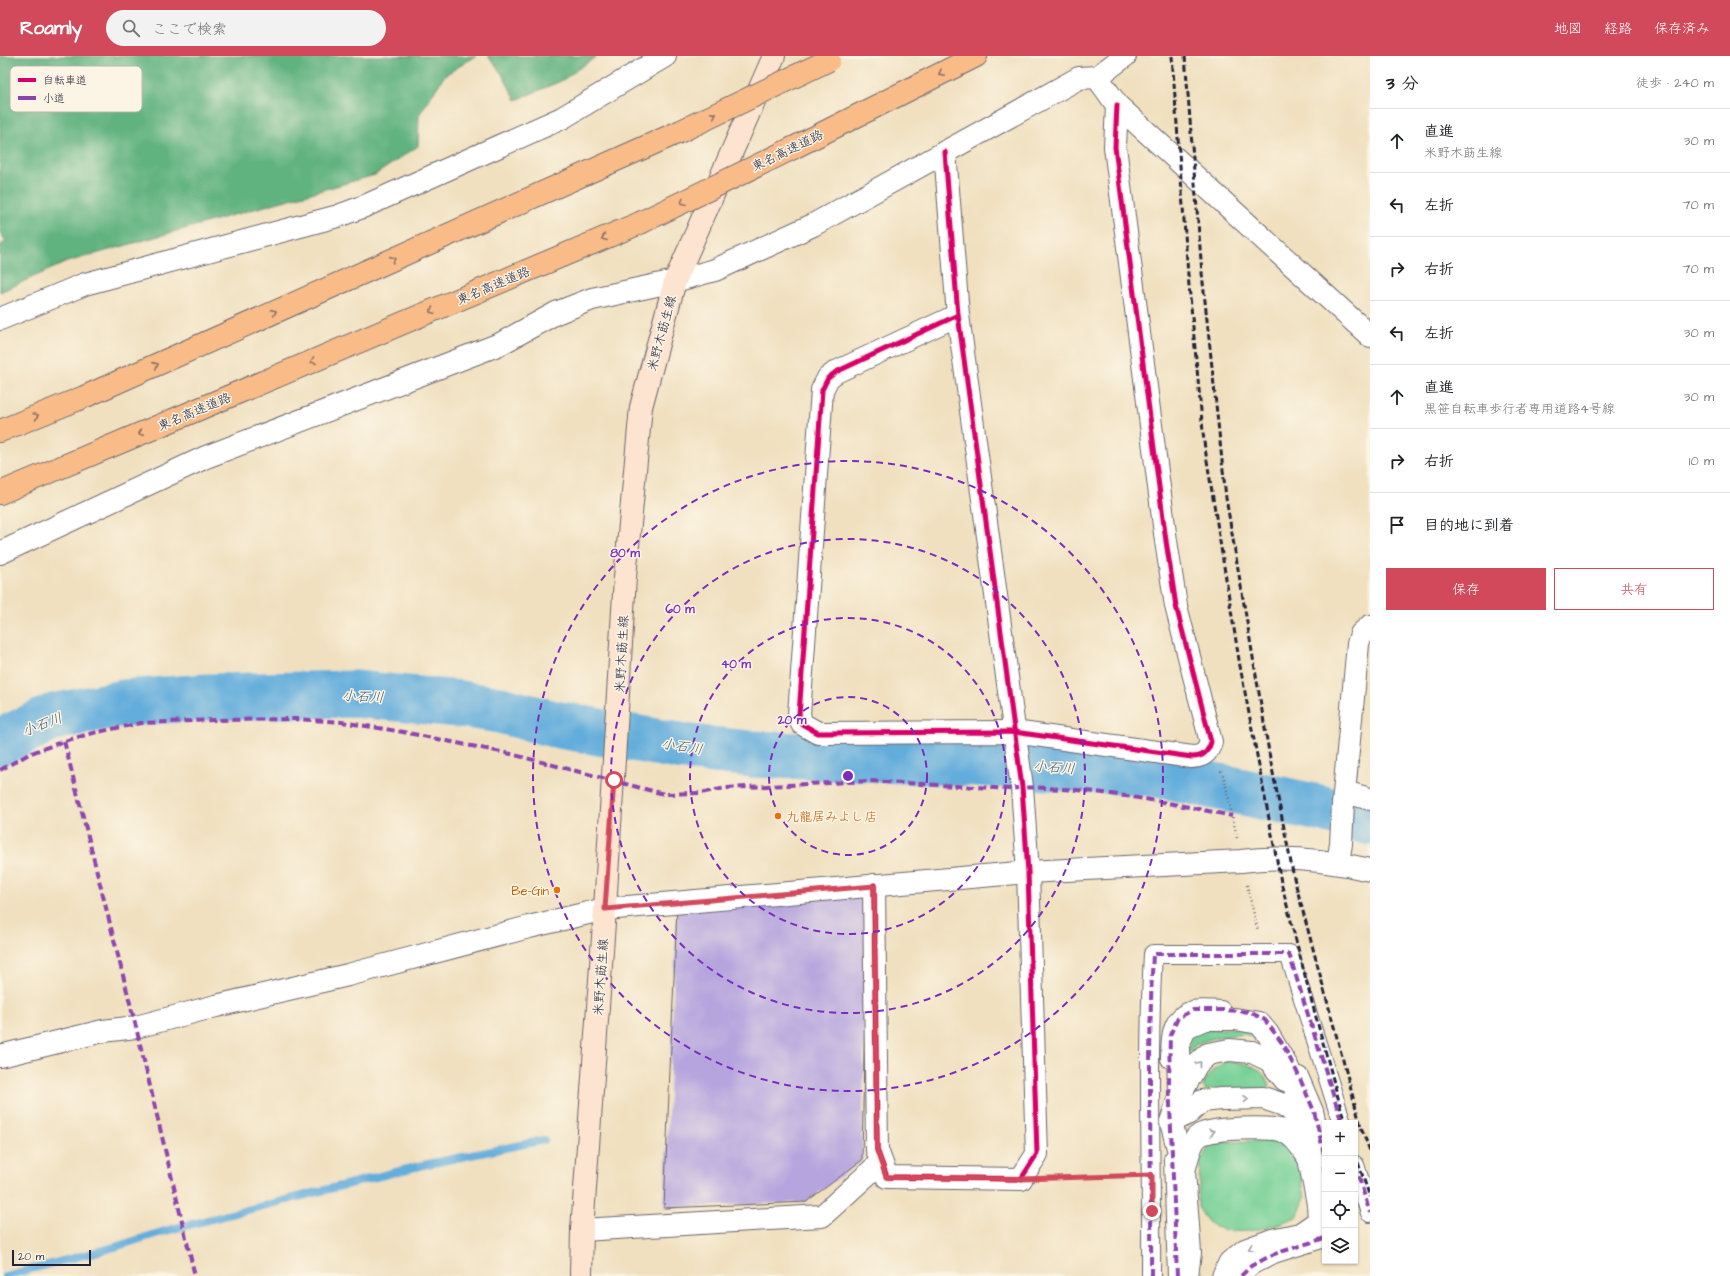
<!DOCTYPE html>
<html lang="ja">
<head>
<meta charset="utf-8">
<style>
	:root { --surface:#fff; --page:#f2f2f2; --text:#202124; --muted:#757577; --line:#e0e0e0; --accent:#d1495b }
	body { margin:0; font-family:"Architects Daughter","Klee One",sans-serif; background:var(--page); color:var(--text) }
	.controls { position:absolute; right:12px; bottom:12px; display:grid; overflow:hidden; border-radius:0px; box-shadow:0 1px 3px #0004 }
	.controls button { width:36px; height:36px; display:grid; place-items:center; padding:0; border:0; border-bottom:1px solid var(--line); background:var(--surface); color:var(--text); font:20px sans-serif }
	.scale { position:absolute; left:12px; bottom:10px; width:79px; box-sizing:border-box; padding-left:4px; border:2px solid #22223b; border-top:0; font-size:11px; line-height:14px; white-space:nowrap; color:#22223b; -webkit-text-stroke:3px #fcf5e5; paint-order:stroke }
	.stop { position:absolute; width:12px; height:12px; margin:-9px; border:3px solid #d1495b; border-radius:50%; background:#fff }
	.stop.end { background:#d1495b; border-color:#fff; box-shadow:0 1px 4px #0008 }
	.list { margin:0; padding:0; list-style:none }
	h2 { display:flex; justify-content:space-between; align-items:center; height:52px; margin:0; padding:0 16px; font-size:17px }
	h2 small { font-size:13px; font-weight:400; color:var(--muted) }
	.list li { display:grid; grid-template-columns:26px 1fr auto; gap:12px; align-items:center; box-sizing:border-box; height:64px; padding:0 16px; border-top:1px solid var(--line) }
	.list b { display:block; font-size:15px; white-space:nowrap }
	.list p { margin:0; font-size:13px; white-space:nowrap; color:var(--muted) }
	.list em { font-size:13px; font-style:normal; color:var(--muted) }
	.actions { display:flex; gap:8px; padding:12px 16px }
	.actions a { flex:1; padding:9px 0; border:1px solid var(--accent); border-radius:0px; text-align:center; font-size:14px; color:var(--accent) }
	.actions .main { background:var(--accent); color:#fff }
	.icon { flex:none; width:22px; height:22px; fill:none; stroke:currentColor; stroke-width:2; stroke-linecap:round; stroke-linejoin:round }
	.map { position:relative; flex:none; width:1370px; height:1220px; overflow:hidden }
	header { display:flex; align-items:center; gap:24px; box-sizing:border-box; height:56px; padding:0 20px; background:var(--accent); color:#fff }
	header strong { font-size:19px }
	nav { display:flex; gap:22px; margin-inline-start:auto; font-size:14px }
	.search { width:280px; height:36px; background:var(--page); display:flex; align-items:center; gap:10px; box-sizing:border-box; padding:0 14px; border-radius:22px; color:var(--muted); font-size:15px }
	main { display:flex }
	aside { flex:1; background:var(--surface) }
	.map>svg:first-child { display:block }
	.green { fill:#76d096; stroke:#4c7968 }
	.forest { fill:#60b27f; stroke:#416a5d }
	.lines { fill:none; stroke-linecap:round; stroke-linejoin:round }
	.stream { stroke:#64addc; stroke-width:8 }
	.river { stroke:#64addc; stroke-width:47 }
	.building { fill:#b5a4de }
	.pedestrian-casing { stroke:#6a646a; stroke-width:20 }
	.minor-casing { stroke:#6a646a; stroke-width:24 }
	.tertiary-casing { stroke:#6a646a; stroke-width:24 }
	.secondary-casing { stroke:#6a646a; stroke-width:24 }
	.motorway-casing { stroke:#6a646a; stroke-width:24 }
	.path { stroke:#6a646a; stroke-width:2.5; stroke-dasharray:1 3; stroke-linecap:butt }
	.pedestrian { stroke:#fff; stroke-width:18 }
	.minor { stroke:#fff; stroke-width:22 }
	.tertiary { stroke:#fff; stroke-width:22 }
	.secondary { stroke:#fde4d0; stroke-width:22 }
	.motorway { stroke:#f9bc89; stroke-width:22 }
	.rail { stroke:#22223b; stroke-width:3; stroke-dasharray:6 3; stroke-linecap:butt }
	.motorway-bridge-casing { stroke:#6a646a; stroke-width:24; stroke-linecap:butt }
	.motorway-bridge { stroke:#f9bc89; stroke-width:22 }
	.quiet { stroke:#8e44ad; stroke-width:4; stroke-dasharray:8 4; stroke-linecap:butt }
	.cycleway-casing { stroke:#fcf5e5; stroke-width:8 }
	.cycleway { stroke:#d6006c; stroke-width:5 }
	.oneway { stroke:#8e6f62 }
	.oneway2 { stroke:#9c9ca7 }
	.route { stroke:#d1495b; stroke-width:5 }
	.ring { fill:none; stroke:#7b2cbf; stroke-width:2; stroke-dasharray:7 5 }
	.food-dot { fill:#e8710a; stroke:#fcf5e5; stroke-width:1.5 }
	.labels { text-anchor:middle; stroke-width:3; stroke-linejoin:round; paint-order:stroke }
	.street-label { font-size:13px; fill:#22223b; stroke:#fcf5e5 }
	.food-label { font-size:13px; fill:#c56008; stroke:#fcf5e5; text-anchor:start }
	.water-label { font-size:14px; font-style:italic; fill:#3c5a7b; stroke:#fcf5e5 }
	.key { fill:#fcf5e5; stroke:#bbb6b2; stroke-width:1 }
	.key-label { font-size:11px; fill:#22223b }
	.centre { fill:#7b2cbf; stroke:#fcf5e5; stroke-width:2 }
	.ring-label { font-size:12px; text-anchor:middle; font-weight:bold; fill:#7b2cbf; stroke:#fcf5e5; stroke-width:3; stroke-linejoin:round; paint-order:stroke }
</style>
</head>
<body>
<header>
<strong>Roamly</strong>
<div class="search"><svg class="icon" aria-label="search" viewBox="0 0 24 24"><circle cx="10" cy="10" r="6"/><path d="M15 15l6 6"/></svg>ここで検索</div>
<nav><a>地図</a><a>経路</a><a>保存済み</a></nav>
</header>
<main>
<div class="map">
<svg width="1370" height="1220" viewBox="0 0 1370 1220">
	<rect width="100%" height="100%" fill="#fcf5e5"/>
	<filter id="ink" filterUnits="userSpaceOnUse"><feTurbulence type="fractalNoise" baseFrequency=".025" numOctaves="2"/><feDisplacementMap in="SourceGraphic" scale="8" xChannelSelector="R" yChannelSelector="G"/><feConvolveMatrix kernelMatrix="1 2 1 2 8 2 1 2 1" color-interpolation-filters="sRGB"/></filter>
	<filter id="wash" filterUnits="userSpaceOnUse"><feTurbulence type="fractalNoise" baseFrequency=".012" numOctaves="4" result="noise"/><feDisplacementMap in="SourceGraphic" scale="16" xChannelSelector="R" yChannelSelector="G"/><feGaussianBlur stdDeviation="0.9" result="paint"/><feColorMatrix in="noise" values="0 0 0 0 0 0 0 0 0 0 0 0 0 0 0 0 0 1.4 0 .05"/><feComposite in="paint" operator="in"/></filter>
	<g filter="url(#wash)">
		<rect width="100%" height="100%" fill="#f0e0c0"/>
		<!-- green -->
		<g class="green">
			<polygon points="1249,971 1259,985 1245,978 1218,981 1198,987 1185,999 1194,975"/>
			<path d="M1228,1005C1247,1007 1263,1010 1270,1030L1265,1033L1205,1034L1203,1030C1209,1017 1215,1010 1228,1005Z"/>
			<path d="M1273,1084L1286,1089L1297,1104L1302,1122L1305,1142L1297,1161C1272,1170 1239,1183 1214,1170C1207,1167 1202,1157 1198,1151L1200,1105L1211,1088L1224,1086Z"/>
		</g>
		<!-- forest -->
		<g class="forest">
			<polygon points="0,0 476,0 445,19 419,59 418,90 375,119 67,206 0,236 0,190 6,185 0,177"/>
			<polygon points="488,0 597,0 561,25 516,44 502,18"/>
		</g>
		<g class="lines">
			<!-- stream -->
			<polyline class="stream" points="5,1220 115,1191 165,1175 423,1109 544,1084"/>
			<!-- river -->
			<polyline class="river" points="0,686 53,661 123,647 207,641 355,638 460,648 500,654 554,668 684,691 751,698 977,707 1153,717 1324,753 1370,766"/>
		</g>
		<g id="blocks">
			<!-- building -->
			<polygon class="building" points="867,836 862,1104 806,1146 664,1152 677,853"/>
		</g>
	</g>
	<g filter="url(#ink)">
		<use href="#blocks" fill-opacity="0" stroke="#6a646a" stroke-width="1"/>
		<g class="lines">
			<defs>
				<g id="pedestrian">
					<path d="M1170,1003C1170,984 1170,960 1193,954C1201,952 1213,954 1221,954"/>
					<polyline points="1299,1020 1314,1055 1325,1102"/>
					<polyline points="1173,1103 1177,1220"/>
					<polyline points="1355,1109 1370,1157"/>
					<path d="M1151,1220C1152,1113 1147,1005 1153,898H1289L1342,1067"/>
					<polyline points="1241,1220 1251,1210 1274,1198 1325,1182"/>
				</g>
				<g id="minor">
					<polyline points="1097,21 1117,49 1370,280"/>
					<path d="M958,259L836,316L828,322L822,334L799,659L802,668L818,677L1014,676L1192,701C1203,701 1208,696 1211,686L1176,550L1166,485L1115,91L1117,49"/>
					<polyline points="0,497 206,401 500,288 556,257 592,243 675,225 715,214 813,169 1079,22 1097,21 1125,0"/>
					<polyline points="1345,736 1370,743"/>
					<polyline points="1338,806 1341,788 1343,748 1358,588 1361,578 1370,570"/>
					<polyline points="874,829 877,1094 887,1121 1021,1123 1037,1098 1028,816 1022,731 958,259 945,96"/>
					<path d="M0,1000L103,975L136,971L216,950L348,919L529,871L605,853L1028,816L1241,805C1285,799 1328,804 1370,814"/>
					<polyline points="1179,1041 1197,1008 1208,998 1229,994 1252,996 1269,1004 1285,1024"/>
					<polyline points="1171,1066 1189,1057 1202,1045 1221,1043 1263,1042 1284,1049 1291,1054 1302,1070"/>
					<path d="M1184,1115C1187,1105 1190,1085 1200,1079C1213,1072 1269,1070 1283,1075C1295,1080 1301,1091 1308,1101"/>
					<polyline points="582,1174 822,1160 881,1106"/>
					<polyline points="1187,1220 1190,1197 1184,1115 1171,1066 1179,1041 1178,989 1186,971 1205,963 1235,963 1259,967 1268,978 1288,1012 1295,1032 1318,1148 1319,1165 1300,1178 1272,1184 1245,1194 1230,1206 1223,1220"/>
				</g>
				<polyline id="tertiary" points="0,263 85,228 338,160 365,150 562,62 665,0"/>
				<polyline id="secondary" points="581,1220 582,1174 605,853 625,521 641,351 675,225 774,0"/>
				<g id="motorway">
					<polyline points="793,92 976,0"/>
					<polyline points="0,375 84,341 679,76"/>
					<polyline points="0,437 640,167"/>
				</g>
			</defs>
			<!-- pedestrian casing -->
			<use href="#pedestrian" class="pedestrian-casing"/>
			<!-- minor casing -->
			<use href="#minor" class="minor-casing"/>
			<!-- tertiary casing -->
			<use href="#tertiary" class="tertiary-casing"/>
			<!-- secondary casing -->
			<use href="#secondary" class="secondary-casing"/>
			<!-- motorway casing -->
			<use href="#motorway" class="motorway-casing"/>
			<!-- path -->
			<g class="path">
				<polyline points="1221,715 1224,721 1237,782"/>
				<polyline points="1247,829 1258,875"/>
				<polyline points="1050,1122 1129,1119"/>
			</g>
			<!-- pedestrian -->
			<use href="#pedestrian" class="pedestrian"/>
			<!-- minor -->
			<use href="#minor" class="minor"/>
			<!-- tertiary -->
			<use href="#tertiary" class="tertiary"/>
			<!-- secondary -->
			<use href="#secondary" class="secondary"/>
			<!-- motorway -->
			<use href="#motorway" class="motorway"/>
			<!-- rail -->
			<g class="rail">
				<polyline points="1172,0 1188,219 1204,386 1240,610 1281,826 1311,943 1345,1067"/>
				<polyline points="1185,0 1202,217 1226,442 1270,702 1294,822 1361,1071 1370,1095"/>
				<polyline points="1355,1098 1370,1141"/>
			</g>
			<defs>
				<g id="motorway-bridge">
					<polyline points="679,76 829,4"/>
					<polyline points="640,167 793,92"/>
				</g>
			</defs>
			<!-- motorway-bridge casing -->
			<use href="#motorway-bridge" class="motorway-bridge-casing"/>
			<!-- motorway-bridge -->
			<use href="#motorway-bridge" class="motorway-bridge"/>
			<!-- quiet -->
			<g class="quiet">
				<polyline points="64,685 136,971 195,1220"/>
				<path d="M0,714L29,698L64,685L93,677L141,667L215,664L294,663L342,666L403,676L511,698L664,738L700,737L726,732L869,725L1011,733C1028,730 1045,732 1063,733C1120,737 1176,748 1232,760"/>
				<polyline points="1355,1109 1370,1157"/>
				<path d="M1151,1220C1152,1113 1147,1005 1153,898H1289L1342,1067"/>
				<polyline points="1177,1220 1169,1025 1170,979 1178,962 1193,954 1225,954 1250,956 1265,964 1282,987 1297,1016 1314,1055 1325,1102"/>
				<polyline points="1241,1220 1251,1210 1274,1198 1325,1182"/>
			</g>
			<defs>
				<g id="cycleway">
					<path d="M958,259L836,316L828,322L822,334L799,659L802,668L818,677L1014,676L1192,701C1203,701 1208,696 1211,686L1176,550L1166,485L1115,91L1117,49"/>
					<polyline points="874,829 877,1094 887,1121 1021,1123 1037,1098 1028,816 1022,731 958,259 945,96"/>
				</g>
			</defs>
			<!-- cycleway casing -->
			<use href="#cycleway" class="cycleway-casing"/>
			<!-- cycleway -->
			<use href="#cycleway" class="cycleway"/>
		</g>
		<!-- one-way arrows -->
		<defs><path id="oneway-chevron" d="M-2-3.5L2.5 0L-2 3.5" fill="none" stroke-width="1.6" stroke-linecap="round" stroke-linejoin="round"/></defs>
		<g class="oneway">
			<use href="#oneway-chevron" transform="translate(941 17) rotate(153)"/>
			<use href="#oneway-chevron" transform="translate(714 59) rotate(-26)"/>
			<use href="#oneway-chevron" transform="translate(683 146) rotate(154)"/>
			<use href="#oneway-chevron" transform="translate(604 182) rotate(157)"/>
			<use href="#oneway-chevron" transform="translate(393 203) rotate(-24)"/>
			<use href="#oneway-chevron" transform="translate(432 255) rotate(157)"/>
			<use href="#oneway-chevron" transform="translate(274 256) rotate(-24)"/>
			<use href="#oneway-chevron" transform="translate(313 305) rotate(157)"/>
			<use href="#oneway-chevron" transform="translate(156 309) rotate(-24)"/>
			<use href="#oneway-chevron" transform="translate(36 360) rotate(-22)"/>
			<use href="#oneway-chevron" transform="translate(141 377) rotate(157)"/>
		</g>
		<g class="oneway2">
			<use href="#oneway-chevron" transform="translate(1199 1008) rotate(-50)"/>
			<use href="#oneway-chevron" transform="translate(1246 1043) rotate(-1)"/>
			<use href="#oneway-chevron" transform="translate(1212 1076) rotate(-15)"/>
			<use href="#oneway-chevron" transform="translate(1251 1192) rotate(159)"/>
		</g>
	</g>
	<g class="lines" filter="url(#ink)">
		<!-- route -->
		<polyline class="route" points="614,724 605,853 874,830 877,1094 886,1121 1021,1123 1152,1119 1152,1155"/>
	</g>
	<!-- distance rings -->
	<g class="ring">
		<circle cx="848" cy="720" r="79"/>
		<circle cx="848" cy="720" r="158"/>
		<circle cx="848" cy="720" r="237"/>
		<circle cx="848" cy="720" r="315"/>
	</g>
	<!-- markers -->
	<g class="food-dot">
		<circle cx="778" cy="760" r="4"/>
		<circle cx="557" cy="834" r="4"/>
	</g>
	<g class="labels">
		<!-- street labels -->
		<g class="street-label">
			<text transform="translate(787 94) rotate(-26)" y="5">東名高速道路</text>
			<text transform="translate(493 229) rotate(-23)" y="5">東名高速道路</text>
			<text transform="translate(661 277) rotate(-75)" y="5">米野木莇生線</text>
			<text transform="translate(194 355) rotate(-23)" y="5">東名高速道路</text>
			<text transform="translate(621 598) rotate(-87)" y="5">米野木莇生線</text>
			<text transform="translate(600 921) rotate(-86)" y="5">米野木莇生線</text>
		</g>
		<!-- food labels -->
		<g class="food-label">
			<text x="786" y="765">九龍居みよし店</text>
			<text x="549" y="839" text-anchor="end">Be-Gin</text>
		</g>
		<!-- water labels -->
		<g class="water-label">
			<text transform="translate(363 640) rotate(3)" y="5">小石川</text>
			<text transform="translate(42 668) rotate(-21)" y="5">小石川</text>
			<text transform="translate(682 690) rotate(9)" y="5">小石川</text>
			<text transform="translate(1054 711) rotate(4)" y="5">小石川</text>
		</g>
	</g>
	<!-- legend -->
	<rect x="10" y="10" width="132" height="46" rx="6" class="key"/>
	<rect x="18" y="22" width="18" height="4" fill="#d6006c"/>
	<rect x="18" y="40" width="18" height="4" fill="#8e44ad"/>
	<g class="key-label">
		<text x="43" y="28">自転車道</text>
		<text x="43" y="46">小道</text>
	</g>
	<circle cx="848" cy="720" r="6" class="centre"/>
	<g class="ring-label">
		<text x="625" y="501">80 m</text>
		<text x="680" y="557">60 m</text>
		<text x="736" y="612">40 m</text>
		<text x="792" y="668">20 m</text>
	</g>
</svg>
<div class="controls">
<button>+</button>
<button>−</button>
<button><svg class="icon" aria-label="locate" viewBox="0 0 24 24"><circle cx="12" cy="12" r="6"/><path d="M12 2v4M12 18v4M2 12h4M18 12h4"/></svg></button>
<button><svg class="icon" aria-label="layers" viewBox="0 0 24 24"><path d="M12 4l9 5-9 5-9-5zM3 14l9 5 9-5"/></svg></button>
</div>
<div class="scale">20 m</div>
<div class="stop" style="left:614px;top:724px"></div>
<div class="stop end" style="left:1152px;top:1155px"></div>
</div>
<aside>
<h2>3 分<small>徒歩 · 240 m</small></h2>
<ul class="list">
<li><svg class="icon" aria-label="ahead" viewBox="0 0 24 24"><path d="M12 20V5M6 11l6-6 6 6"/></svg><div><b>直進</b><p>米野木莇生線</p></div><em>30 m</em></li>
<li><svg class="icon" aria-label="left" viewBox="0 0 24 24"><path d="M17 20v-9H6M10 6l-5 5 5 5"/></svg><div><b>左折</b></div><em>70 m</em></li>
<li><svg class="icon" aria-label="right" viewBox="0 0 24 24"><path d="M7 20v-9h11M14 6l5 5-5 5"/></svg><div><b>右折</b></div><em>70 m</em></li>
<li><svg class="icon" aria-label="left" viewBox="0 0 24 24"><path d="M17 20v-9H6M10 6l-5 5 5 5"/></svg><div><b>左折</b></div><em>30 m</em></li>
<li><svg class="icon" aria-label="ahead" viewBox="0 0 24 24"><path d="M12 20V5M6 11l6-6 6 6"/></svg><div><b>直進</b><p>黒笹自転車歩行者専用道路4号線</p></div><em>30 m</em></li>
<li><svg class="icon" aria-label="right" viewBox="0 0 24 24"><path d="M7 20v-9h11M14 6l5 5-5 5"/></svg><div><b>右折</b></div><em>10 m</em></li>
<li><svg class="icon" aria-label="arrive" viewBox="0 0 24 24"><path d="M6 21V4h12l-3 4 3 4H6"/></svg><div><b>目的地に到着</b></div></li>
</ul>
<div class="actions"><a class="main">保存</a><a>共有</a></div>
</aside>
</main>
</body>
</html>
